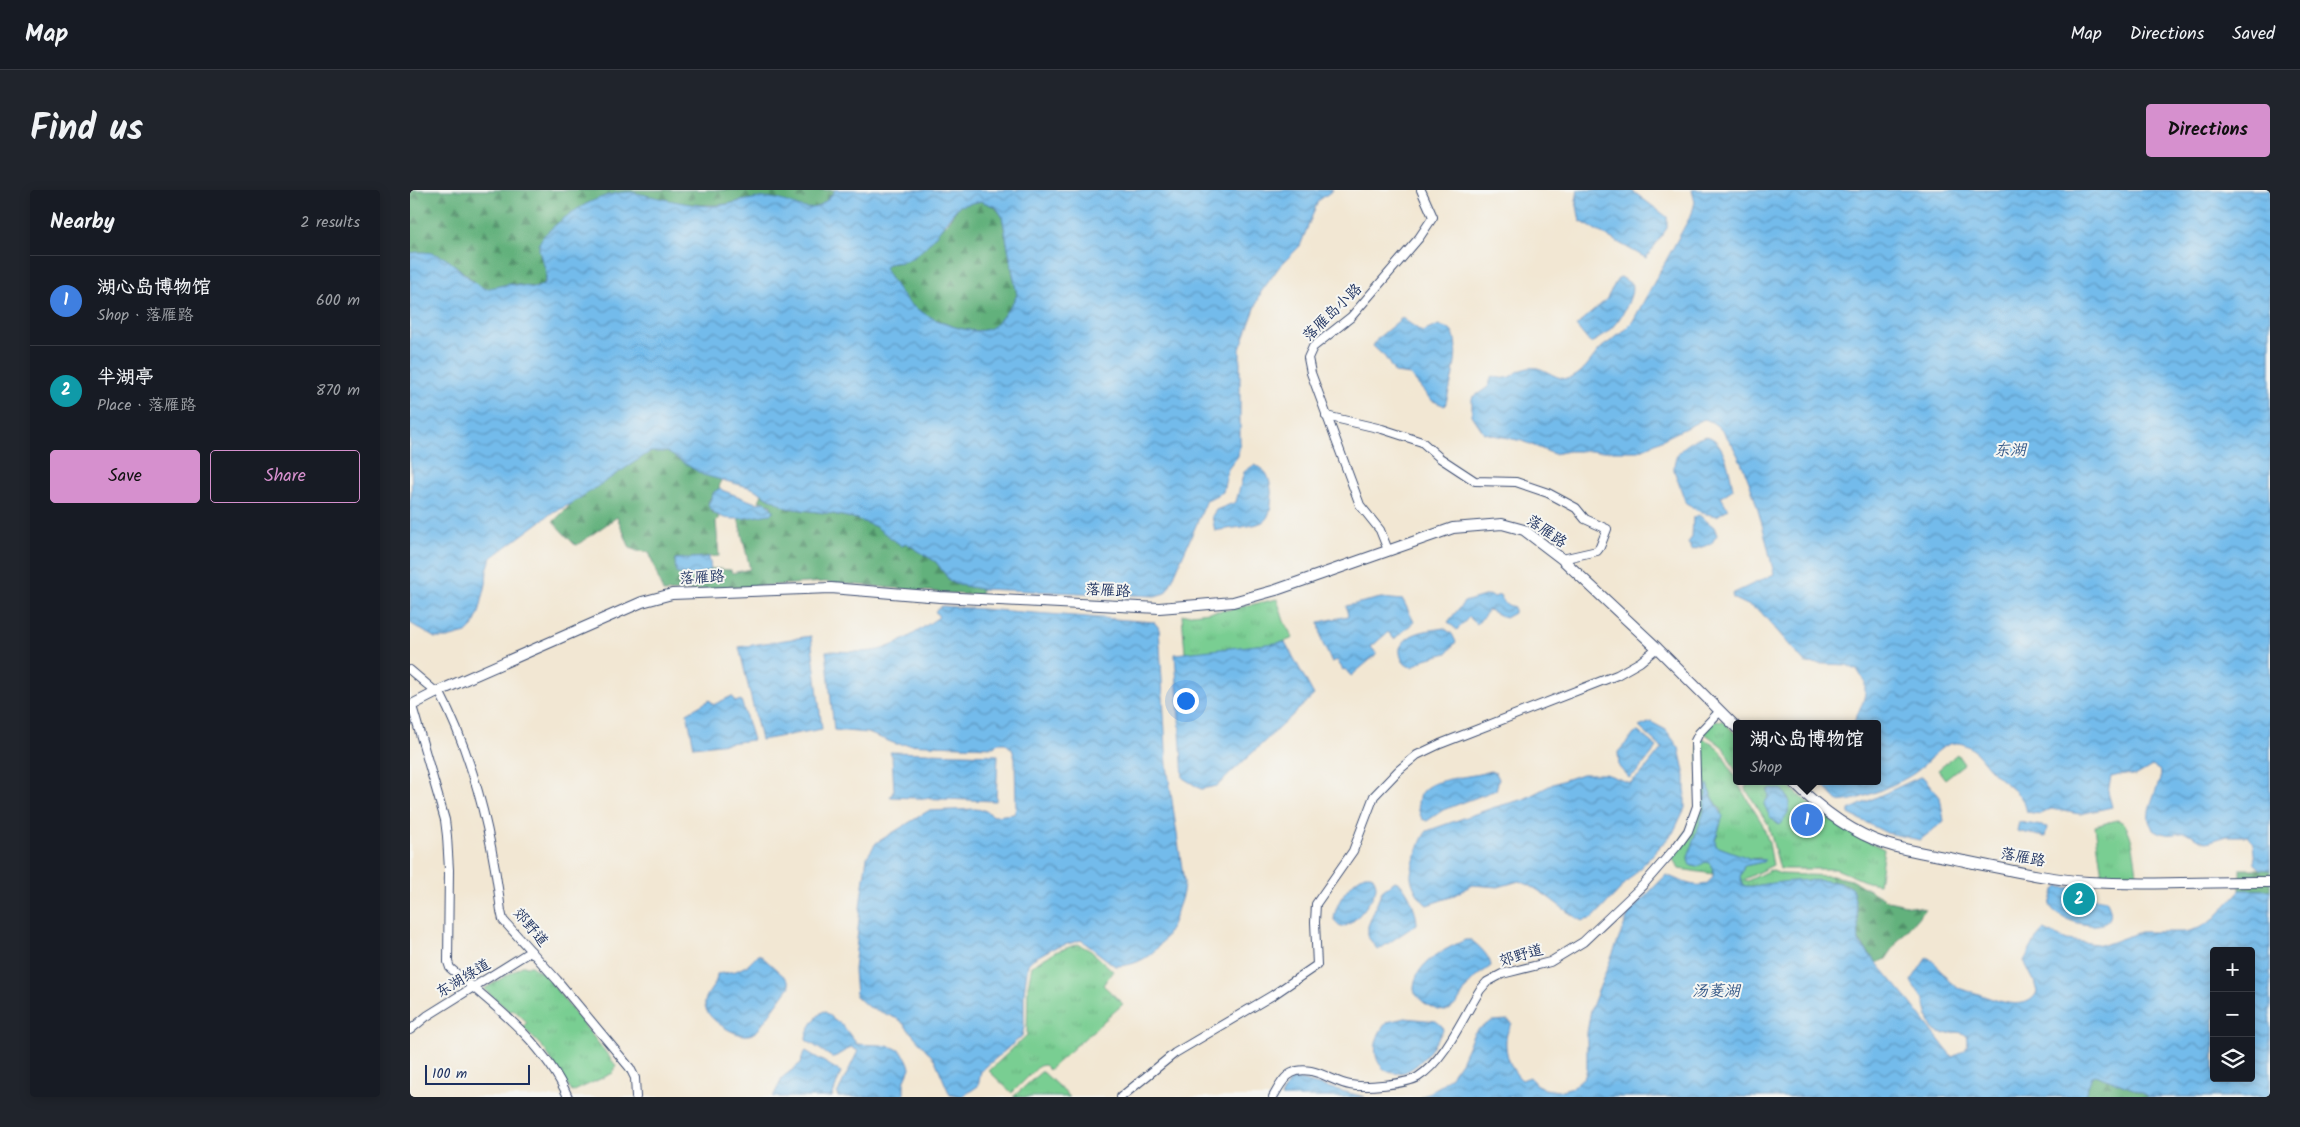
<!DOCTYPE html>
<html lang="en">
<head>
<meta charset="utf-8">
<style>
	:root { --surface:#171b24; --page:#20242c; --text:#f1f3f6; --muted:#9ea1a6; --line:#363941; --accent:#d690ce }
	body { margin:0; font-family:Kalam,"LXGW WenKai TC",sans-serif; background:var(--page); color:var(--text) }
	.controls { position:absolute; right:15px; bottom:15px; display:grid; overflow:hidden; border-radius:5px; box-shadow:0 2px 12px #0003 }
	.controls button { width:45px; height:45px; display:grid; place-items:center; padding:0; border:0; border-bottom:1px solid var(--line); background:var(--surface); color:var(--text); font:25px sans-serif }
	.scale { position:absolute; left:15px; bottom:12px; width:105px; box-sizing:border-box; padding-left:5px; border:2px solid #1b2f5e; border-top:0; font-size:14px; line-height:18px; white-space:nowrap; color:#1b2f5e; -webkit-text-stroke:4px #f6f6f2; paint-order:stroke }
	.you { position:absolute; left:775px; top:510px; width:18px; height:18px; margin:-12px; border:4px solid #fff; border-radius:50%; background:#1a73e8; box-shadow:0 0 0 8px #1a73e833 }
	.badge { display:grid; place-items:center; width:32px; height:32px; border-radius:50%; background:var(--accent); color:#fff; font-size:16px; font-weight:700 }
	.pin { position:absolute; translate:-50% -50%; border:2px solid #fff; box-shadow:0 1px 5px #0006 }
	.popup { position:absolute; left:1323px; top:530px; width:148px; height:65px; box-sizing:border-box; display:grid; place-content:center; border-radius:5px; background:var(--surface); filter:drop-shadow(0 1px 4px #0005); font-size:16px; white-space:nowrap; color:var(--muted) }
	.popup b { font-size:19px; color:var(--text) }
	.popup::after { content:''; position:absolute; left:50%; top:100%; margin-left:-10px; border:10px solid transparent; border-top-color:var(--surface) }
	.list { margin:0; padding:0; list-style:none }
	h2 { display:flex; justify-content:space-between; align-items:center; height:65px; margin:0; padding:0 20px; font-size:21px }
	h2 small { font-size:16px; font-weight:400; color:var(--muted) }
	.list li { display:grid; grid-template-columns:32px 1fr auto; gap:15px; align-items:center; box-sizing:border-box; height:90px; padding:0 20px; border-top:1px solid var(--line) }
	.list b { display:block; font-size:19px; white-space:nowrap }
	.list p { margin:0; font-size:16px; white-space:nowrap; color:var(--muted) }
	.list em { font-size:16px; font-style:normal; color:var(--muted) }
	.actions { display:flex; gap:10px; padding:15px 20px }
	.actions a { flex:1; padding:11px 0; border:1px solid var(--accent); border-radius:5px; text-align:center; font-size:18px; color:var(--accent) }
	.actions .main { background:var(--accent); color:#111 }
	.icon { flex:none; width:28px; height:28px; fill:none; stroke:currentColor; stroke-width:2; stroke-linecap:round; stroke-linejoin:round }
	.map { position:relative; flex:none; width:1860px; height:907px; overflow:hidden; border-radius:5px }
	header { display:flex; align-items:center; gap:30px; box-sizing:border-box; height:70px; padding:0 25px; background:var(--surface); border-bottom:1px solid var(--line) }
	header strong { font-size:24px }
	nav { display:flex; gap:28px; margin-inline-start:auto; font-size:18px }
	.intro { display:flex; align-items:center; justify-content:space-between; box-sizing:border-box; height:120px; padding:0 30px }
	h1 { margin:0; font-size:35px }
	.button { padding:12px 22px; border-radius:5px; background:var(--accent); color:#111; font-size:18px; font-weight:700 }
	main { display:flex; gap:30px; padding:0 30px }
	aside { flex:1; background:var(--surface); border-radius:5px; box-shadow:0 2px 12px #0003 }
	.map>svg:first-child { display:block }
	.grass { fill:url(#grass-tufts); stroke:#4a7e78; fill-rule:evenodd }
	.forest { fill:url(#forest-firs); stroke:#3e706d }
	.pitch { fill:#79ce92; stroke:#4a7e78 }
	.water { fill:url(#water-waves); stroke:#4775a4; fill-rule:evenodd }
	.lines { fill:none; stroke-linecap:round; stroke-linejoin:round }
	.minor-casing { stroke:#3b4b70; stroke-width:10 }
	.tertiary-casing { stroke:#3b4b70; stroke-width:12 }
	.minor { stroke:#fff; stroke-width:8 }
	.tertiary { stroke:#fff; stroke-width:10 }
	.labels { text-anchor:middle; stroke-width:4; stroke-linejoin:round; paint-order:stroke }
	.street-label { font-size:15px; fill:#1b2f5e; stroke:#f6f6f2 }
	.water-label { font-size:16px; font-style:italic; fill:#355988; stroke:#f6f6f2 }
</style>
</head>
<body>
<header>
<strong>Map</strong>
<nav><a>Map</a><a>Directions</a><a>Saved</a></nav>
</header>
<div class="intro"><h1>Find us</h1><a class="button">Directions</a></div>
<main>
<aside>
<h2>Nearby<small>2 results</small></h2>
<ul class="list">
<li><span class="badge" style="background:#3f7fe0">1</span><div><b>湖心岛博物馆</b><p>Shop · 落雁路</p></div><em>600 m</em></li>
<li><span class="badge" style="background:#0f9aa8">2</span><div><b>半湖亭</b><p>Place · 落雁路</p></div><em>870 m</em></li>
</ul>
<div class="actions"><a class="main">Save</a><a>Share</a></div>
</aside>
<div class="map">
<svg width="1860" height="907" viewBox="0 0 1860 907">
	<defs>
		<pattern id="grass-tufts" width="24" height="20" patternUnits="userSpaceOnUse" patternTransform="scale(1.25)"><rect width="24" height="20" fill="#79ce92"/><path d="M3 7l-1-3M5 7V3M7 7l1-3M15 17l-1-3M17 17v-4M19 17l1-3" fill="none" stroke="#68b180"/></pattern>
		<pattern id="forest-firs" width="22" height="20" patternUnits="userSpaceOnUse" patternTransform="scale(1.25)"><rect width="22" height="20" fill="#62b17c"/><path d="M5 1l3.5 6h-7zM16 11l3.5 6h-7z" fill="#509069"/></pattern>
		<pattern id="water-waves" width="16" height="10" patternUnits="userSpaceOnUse" patternTransform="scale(1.25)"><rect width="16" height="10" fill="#73bbeb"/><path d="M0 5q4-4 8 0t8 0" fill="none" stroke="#5e98c2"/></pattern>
	</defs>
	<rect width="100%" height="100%" fill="#f6f6f2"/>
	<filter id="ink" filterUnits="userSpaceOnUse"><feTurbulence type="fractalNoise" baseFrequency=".02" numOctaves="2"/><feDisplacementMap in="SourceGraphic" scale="10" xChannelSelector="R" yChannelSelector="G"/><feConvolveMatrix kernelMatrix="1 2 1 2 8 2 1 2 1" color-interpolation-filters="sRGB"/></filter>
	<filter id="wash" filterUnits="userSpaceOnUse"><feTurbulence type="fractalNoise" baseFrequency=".0096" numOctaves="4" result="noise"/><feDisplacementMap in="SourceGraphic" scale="20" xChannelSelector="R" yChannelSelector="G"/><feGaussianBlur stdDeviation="1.12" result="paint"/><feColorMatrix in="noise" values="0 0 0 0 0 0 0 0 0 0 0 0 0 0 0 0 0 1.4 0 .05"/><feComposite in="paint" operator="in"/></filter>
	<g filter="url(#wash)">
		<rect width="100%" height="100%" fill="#f2e7d3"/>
		<!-- grass -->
		<g class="grass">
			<path d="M867,409L874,431L883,448C858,461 804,460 775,463L772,425L817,420Z"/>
			<polygon points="1305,530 1313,531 1327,545 1327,583 1313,557 1293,542"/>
			<polygon points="1291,548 1302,553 1311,561 1329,596 1352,633 1359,653 1363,675 1335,689 1335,692 1360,680 1371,684 1422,686 1422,692 1357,694 1337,697 1333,695 1330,687 1334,676 1353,672 1350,668 1341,669 1306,656 1305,650 1310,636 1312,621 1301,605 1298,594 1292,631 1278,667 1280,675 1286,677 1295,672 1299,673 1303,677 1303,684 1269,679 1261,666 1289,619 1288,552"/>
			<path d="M1339,591H1374C1404,621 1435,641 1474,659L1469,694L1457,692L1426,679H1370L1358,634L1335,598ZM1362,598C1366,601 1373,603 1377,606C1385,613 1374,630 1369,635L1360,627L1354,614L1359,606L1358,600Z"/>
			<path d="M1707,630C1723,632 1725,671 1727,684L1692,685L1685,636Z"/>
			<polygon points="668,754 681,761 703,781 693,795 713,814 639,880 634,875 629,876 602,903 579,881 617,845 618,796 622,776 645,762"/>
			<polygon points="112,776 121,776 134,784 204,873 206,875 203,883 162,902 135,860 113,837 117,832 103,819 100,822 74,799"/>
			<polygon points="631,882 633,882 660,907 603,907"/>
		</g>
		<!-- forest -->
		<g class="forest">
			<path d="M0,0H425C402,33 389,13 361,9C342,6 321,16 301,15C257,15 221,0 178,13C166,19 141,51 130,63L137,83L133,95C120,100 111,93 98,94C88,95 81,102 71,97C47,78 33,58 0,63Z"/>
			<path d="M571,11L585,17L592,26L607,105C603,114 590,134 581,138C560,148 516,128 499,113C492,107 478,87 475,78L478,74L491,72L537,33L549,16Z"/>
			<path d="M248,260C272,263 288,285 311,289L309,299L304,302L298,312L301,321L309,327L306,332L309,366L265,369L266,383C283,390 286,381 301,379C307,378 315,380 321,380L322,383L340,379L328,328L363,323L361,315L353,311H349L352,304L377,318L423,324L447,329L466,337L492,356L496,353L526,372L540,391L549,395L571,399V406L415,392L253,402L239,362L227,361L220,358L207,327L167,355L164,354L143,332L161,314L233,264Z"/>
			<rect x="1830" y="679" width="30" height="21"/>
			<polygon points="1422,686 1442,690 1478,711 1515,719 1488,751 1476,769 1467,773 1448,749 1447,720 1442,698 1435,694 1422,692"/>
			<polygon points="1685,885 1732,902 1739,907 1674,907 1682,886"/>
		</g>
		<!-- pitch -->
		<polygon class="pitch" points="1547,564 1554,574 1535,589 1528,580"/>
		<!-- water -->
		<g class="water">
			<path d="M425,0H923L908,11L890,56L869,77L851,102L830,159V251L828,266L818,279L813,302L797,310L760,395L755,403L745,406L571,399L549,395L540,391L526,372L496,353L492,356L466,337L447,329L423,324L377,318L342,298L293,285L257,262H240L161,314L143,322L81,368L77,380L76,394L69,423L63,436L56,443L37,448H25L0,433V311C2,308 2,275 0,271V63C41,57 45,83 75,99L99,94L126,98L135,93C140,78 128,69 129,55C130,49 136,43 141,39C162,20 191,2 221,2C247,7 274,15 300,16C320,16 341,6 361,8C389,12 402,33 425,0ZM571,11L586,17L592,26L607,105C604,112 588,134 581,138C560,148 516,128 499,113C493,107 478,86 475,78L478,74C485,72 491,73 498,70C518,61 534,32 549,16Z"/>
			<polygon points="1168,0 1221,0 1257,27 1257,38 1236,68 1170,31 1166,11"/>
			<path d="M1282,0H1860V680L1851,679L1845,674L1843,653L1837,646H1817L1797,652C1790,651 1783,644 1776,643C1769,642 1763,646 1756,644C1722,637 1748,603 1751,584L1749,580L1742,576L1725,586L1714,584L1701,587L1698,602L1702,617L1670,624L1641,619L1630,624L1617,622C1614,604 1599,597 1586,585C1575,576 1567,558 1553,554C1532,547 1518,575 1503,584C1492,592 1440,615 1428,611L1409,591H1467V534H1443L1453,512L1455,504V492L1448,481L1437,475L1395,473L1350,421L1323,408L1322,404L1364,384C1356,350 1333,237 1294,229L1229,261H1158L1144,264L1112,251L1074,243L1062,225V208L1078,197L1082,186C1103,193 1100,182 1118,178C1131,175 1139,185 1151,188C1169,193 1181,168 1190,159C1196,153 1202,152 1207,144L1209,145L1223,131L1282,23L1285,12Z"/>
			<path d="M1211,87L1223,95C1220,119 1202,144 1180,153L1166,136L1196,110L1208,88Z"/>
			<path d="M992,128L1012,142L1029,135C1032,137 1037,138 1040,140C1054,152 1039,201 1035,216L1021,210L1000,185L985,183L975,167L963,156L968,148Z"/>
			<path d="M1296,246C1315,249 1320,284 1323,299L1311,307L1318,319L1307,326L1292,323L1276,314L1264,280C1263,261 1279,251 1296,246Z"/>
			<path d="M844,275C849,277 853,279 856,283C863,293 864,324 854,331C846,337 817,338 805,341L802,326L806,320L826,312L834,282Z"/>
			<path d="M309,299L346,313L356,312L364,321L361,324C341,326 310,338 298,315L304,302Z"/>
			<polygon points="1289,325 1304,337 1307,345 1301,354 1282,360 1278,353 1282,347 1283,327"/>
			<path d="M299,367L301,379C289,385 279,388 266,383L265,369Z"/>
			<polygon points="1078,405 1084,407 1090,405 1095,414 1104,417 1104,423 1095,428 1079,420 1067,434 1059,427 1047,440 1038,432 1054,412"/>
			<polygon points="971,408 993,410 1004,432 984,449 978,442 961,457 967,464 941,486 935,479 933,480 927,470 922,472 912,452 909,432 938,426 936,416"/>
			<path d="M532,416L744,432L749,438L757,576L774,692C774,701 771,710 768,718C759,750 740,776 705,776L671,750L641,759L623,769L618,774L614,802V837L612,846L571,881L568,896L552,907L540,905L525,870L490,830L457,816L446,806L444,780L451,709L457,667L466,653L518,621L565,619L574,620L584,626L604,624L606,618L605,568L602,559L595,553H588L584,557L486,554L458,543L424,540L416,461C431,461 448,463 463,461C488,457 509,440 529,427L525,421Z"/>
			<path d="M1034,438L1042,444L1046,452L1037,463L1015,469L1002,477C993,476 989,466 990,458C998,441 1017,441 1034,438Z"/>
			<polygon points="401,446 412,539 351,550 329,457"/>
			<polygon points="875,452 904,505 807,596 791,599 773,588 765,464"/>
			<polygon points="322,506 325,512 331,510 343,550 284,557 277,523 300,510 303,515"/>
			<path d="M1241,532L1256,540L1269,558L1275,586V618L1263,643L1183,728L1172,731C1150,719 1133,699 1109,691L1088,697L1062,695L1041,707L1017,715C1009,709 1002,696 1001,687C1000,679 1011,647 1017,641L1082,618L1114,609L1143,594L1172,584H1196L1220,593L1232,583L1252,558L1229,537Z"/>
			<polygon points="1227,541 1247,557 1228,581 1219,588 1209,577 1208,562"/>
			<polygon points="480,562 588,565 586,611 480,607 484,600 482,566"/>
			<path d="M1080,581L1086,583L1089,589L1086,600L1033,620L1017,631L1012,629C992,584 1054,591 1080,581Z"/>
			<polygon points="1512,586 1530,607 1534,631 1510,650 1477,643 1439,624 1439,620"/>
			<path d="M1298,594L1301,605L1313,626L1305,650L1306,656L1341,669L1355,670L1353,672L1334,676L1330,687L1333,695C1340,698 1348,695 1356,694C1377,691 1424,686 1442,698L1447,720L1449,752L1500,812L1542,867C1552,863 1561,857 1557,846C1548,838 1539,846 1529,843C1517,840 1517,816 1513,808C1509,802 1504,798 1501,791L1517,767C1530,774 1533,788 1544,795C1550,800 1559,801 1566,803C1582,809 1617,824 1627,802L1624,791L1614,771L1626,749L1634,740L1657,750L1694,755L1730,742H1776L1789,738L1803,730L1830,700H1860V907H1739L1732,902L1685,885L1682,886L1674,907H1011L1030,896L1041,886L1051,872L1064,843L1067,840L1082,831L1098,830L1102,833C1101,837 1098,839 1097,844C1093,859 1100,880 1112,890L1120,887L1125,894L1135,899L1148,901L1163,897L1175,886L1177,878V843L1181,819L1219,723L1256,685C1268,689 1292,704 1302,688C1305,683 1303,677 1299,673L1295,672L1287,677L1280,675L1278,670C1282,643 1298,629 1296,596ZM1804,761H1841V888H1804Z"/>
			<path d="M1362,598L1373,600C1383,613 1380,624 1369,635L1360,627L1354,614L1359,606L1358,600Z"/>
			<polygon points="1609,632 1637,637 1635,647 1607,641"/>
			<path d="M955,685H961C964,688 966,692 966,696C967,706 942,738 931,737L924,730C925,713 940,691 955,685Z"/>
			<path d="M985,691C997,694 1007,722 1007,734L968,760L958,747V736L972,701Z"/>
			<path d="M1648,697L1670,698L1679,701V707L1696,710C1719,750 1648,735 1640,715L1644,701Z"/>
			<path d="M1055,750H1061C1069,756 1080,766 1081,776C1075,781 1068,784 1063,790C1053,799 1051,813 1039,820C1030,825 1003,809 1004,798C1005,772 1036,759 1055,750Z"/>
			<path d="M349,764L378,790L380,796L348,840C345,842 342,845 338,845C325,847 297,829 295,816C293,804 308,796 307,784L326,781L338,775Z"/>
			<path d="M414,821L433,836L447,854C468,856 494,850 500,878L494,892V907H428L427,904L448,861L441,857L423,868L396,850C396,841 406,825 414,821Z"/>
			<path d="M995,828L1026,831L1032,836L1033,840C1026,852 1016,869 1004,877C975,898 950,863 977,832Z"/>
			<polygon points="396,861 431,882 422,907 363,907 373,887 391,873 393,864"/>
			<polygon points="886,889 955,907 871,907 879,891"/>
		</g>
	</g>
	<g filter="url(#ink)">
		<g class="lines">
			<defs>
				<g id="minor">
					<polyline points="916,226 972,239 1012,252 1030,268 1065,291 1106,292 1138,303 1166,318 1175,329 1197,339 1190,357 1187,361 1152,369"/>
					<polyline points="978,360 970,340 950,315 901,183 898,168 903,157 941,127 1009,48 1023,27 1011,0"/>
					<polyline points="0,480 27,503"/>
					<path d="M29,501C65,570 82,645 91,721L93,730L147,790L220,878L225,888L226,907"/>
					<path d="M2,516L35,630L37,646L39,680L38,772L40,778C84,815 135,853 158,907"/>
					<polyline points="0,840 17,826 121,761"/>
					<polyline points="711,907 765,863 863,805 907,775 905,732 906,714 943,661 964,606 989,580 1007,565 1030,554 1207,485 1230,472 1247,458"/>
					<path d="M863,907C868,899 873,887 882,883C900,873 922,892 940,895C954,898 997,894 1008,887C1035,870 1053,827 1070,800L1077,792L1092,784L1140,772L1173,752L1233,695L1267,656L1278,641L1287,616L1285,551L1289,543L1310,521"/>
				</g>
				<g id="tertiary">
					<polyline points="0,516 29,501 232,412 262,404 421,398 530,407 749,418 788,415 823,412 866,400 1043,338 1092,334 1114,340 1152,369 1247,458 1327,538"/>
					<path d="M1382,591C1409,618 1439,642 1476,654C1501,662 1528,665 1554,671C1595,679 1636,689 1678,692C1738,696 1799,691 1860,692"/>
				</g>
			</defs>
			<!-- minor casing -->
			<use href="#minor" class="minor-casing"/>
			<!-- tertiary casing -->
			<use href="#tertiary" class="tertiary-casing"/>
			<!-- minor -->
			<use href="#minor" class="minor"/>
			<!-- tertiary -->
			<use href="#tertiary" class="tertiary"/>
		</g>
	</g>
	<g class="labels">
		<!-- street labels -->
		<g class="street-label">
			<text transform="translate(922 122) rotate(-44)" y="5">落雁岛小路</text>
			<text transform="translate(1137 341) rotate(35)" y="5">落雁路</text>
			<text transform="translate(292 387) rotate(-3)" y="5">落雁路</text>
			<text transform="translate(698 400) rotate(3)" y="5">落雁路</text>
			<text transform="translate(1613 667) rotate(11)" y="5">落雁路</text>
			<text transform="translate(121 737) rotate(50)" y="5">郊野道</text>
			<text transform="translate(1111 765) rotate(-16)" y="5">郊野道</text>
			<text transform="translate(53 788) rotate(-31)" y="5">东湖绿道</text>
		</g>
		<!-- water labels -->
		<g class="water-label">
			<text x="1600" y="265">东湖</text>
			<text x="1306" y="806">汤菱湖</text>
		</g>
	</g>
</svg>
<div class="controls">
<button>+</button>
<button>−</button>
<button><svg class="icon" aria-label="layers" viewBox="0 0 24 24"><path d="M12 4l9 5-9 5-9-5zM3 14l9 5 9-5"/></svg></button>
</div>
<div class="scale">100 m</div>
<div class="you"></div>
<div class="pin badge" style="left:1397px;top:630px;background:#3f7fe0">1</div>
<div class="popup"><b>湖心岛博物馆</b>Shop</div>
<div class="pin badge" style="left:1669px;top:709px;background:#0f9aa8">2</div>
</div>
</main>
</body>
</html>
